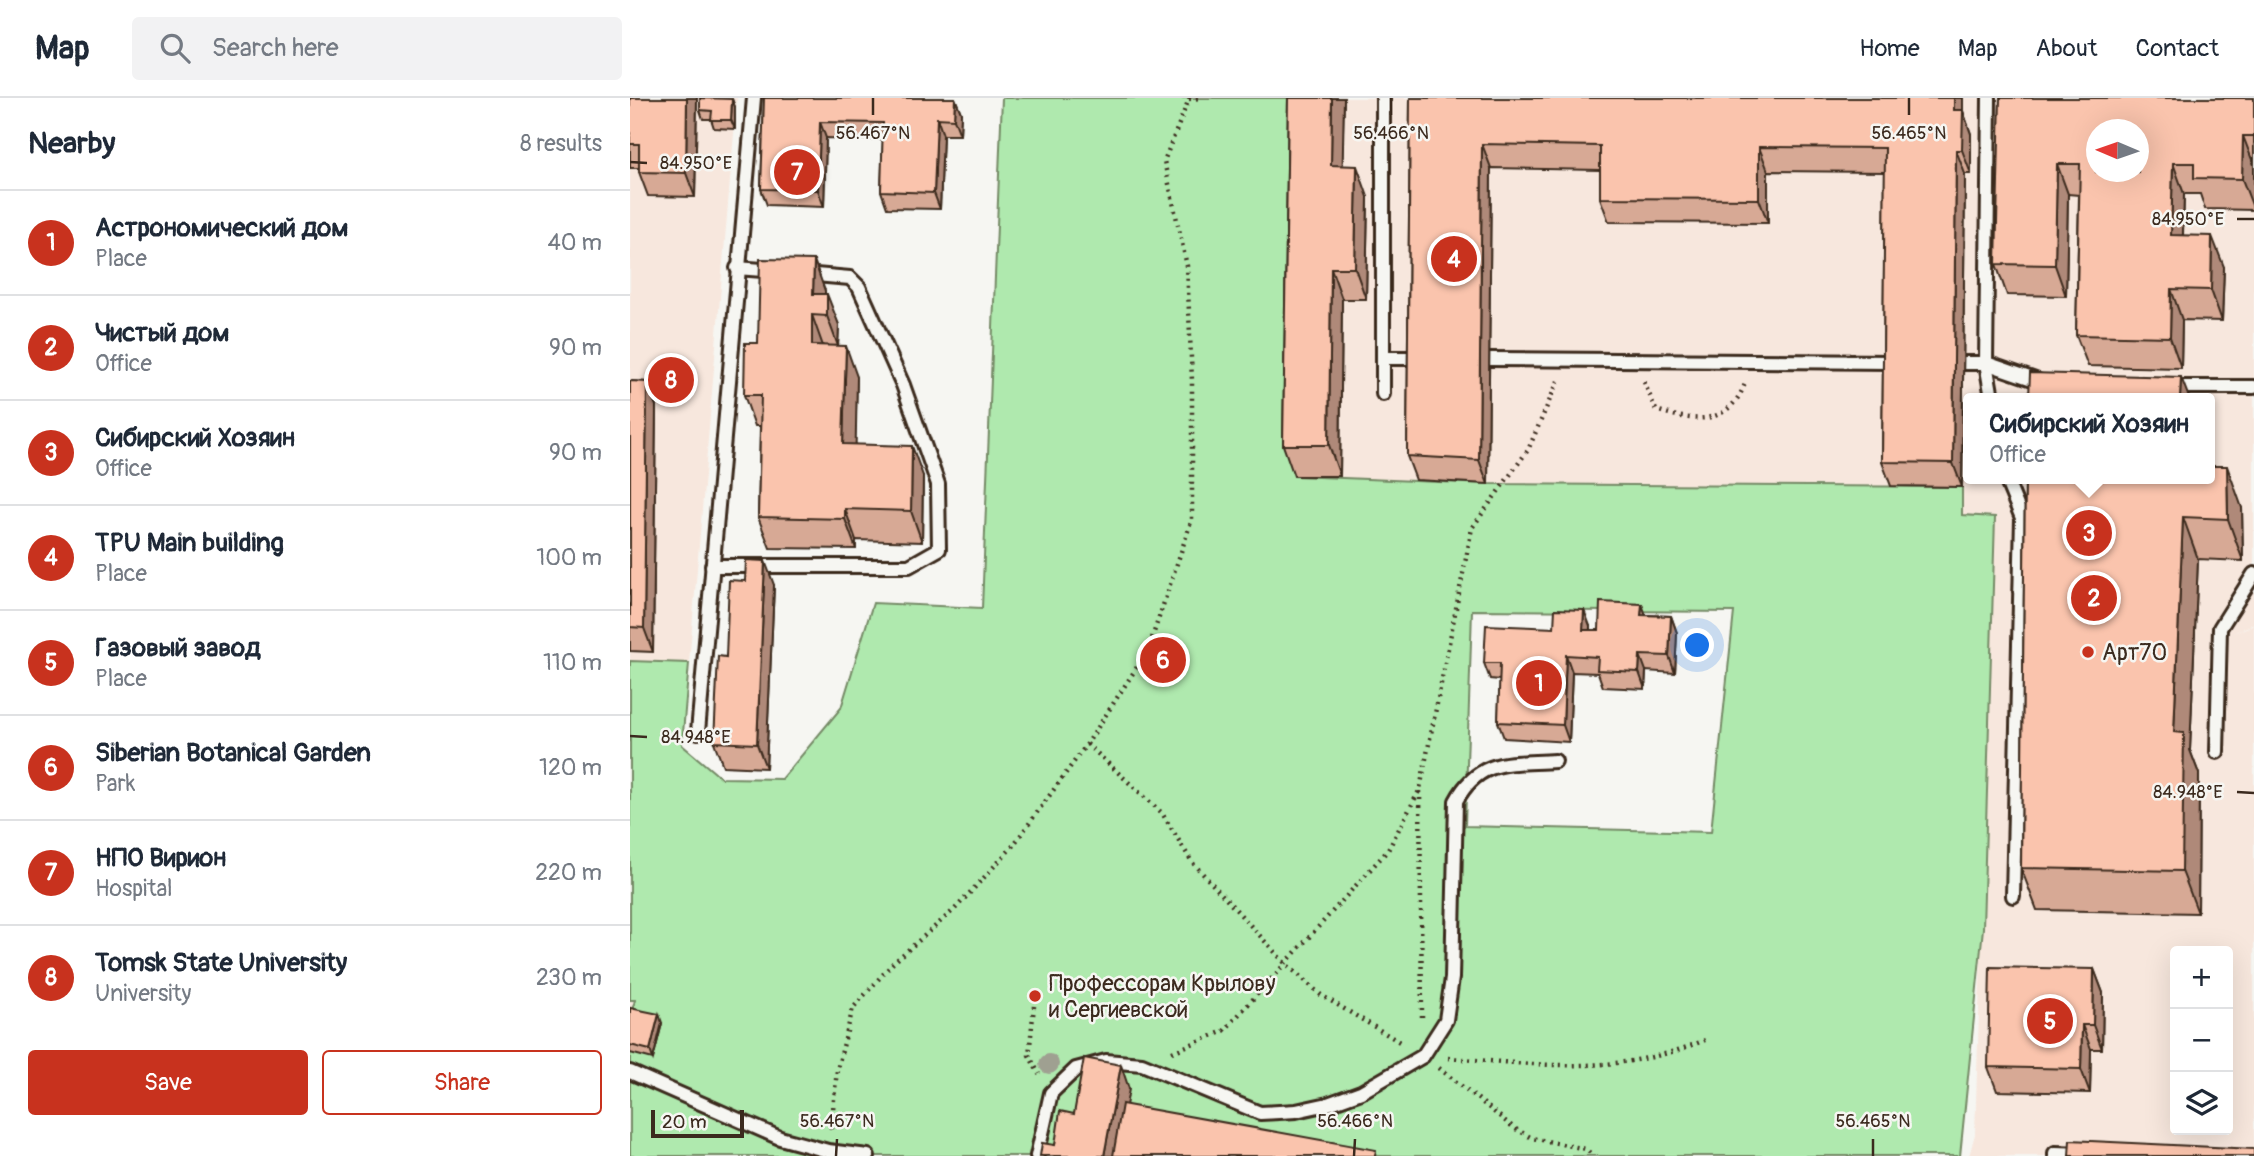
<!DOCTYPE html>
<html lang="en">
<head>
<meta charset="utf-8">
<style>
	:root { --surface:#fff; --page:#f2f2f3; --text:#1f2937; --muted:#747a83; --line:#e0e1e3; --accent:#c8321e }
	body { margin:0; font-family:Pangolin,sans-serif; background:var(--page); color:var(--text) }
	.controls { position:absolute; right:21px; bottom:21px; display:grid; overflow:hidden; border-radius:7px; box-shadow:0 7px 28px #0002 }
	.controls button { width:63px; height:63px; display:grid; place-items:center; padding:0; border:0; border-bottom:2px solid var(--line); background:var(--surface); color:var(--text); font:35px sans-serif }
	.compass { position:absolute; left:1456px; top:21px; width:63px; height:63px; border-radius:50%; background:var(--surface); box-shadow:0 7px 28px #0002; rotate:272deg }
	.scale { position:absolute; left:21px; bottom:18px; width:93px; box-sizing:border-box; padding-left:7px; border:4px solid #3b2a1e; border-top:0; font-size:19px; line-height:24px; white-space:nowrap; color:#3b2a1e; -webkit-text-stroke:5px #f6f6f2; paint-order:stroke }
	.you { position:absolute; left:1068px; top:548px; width:24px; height:24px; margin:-18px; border:5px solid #fff; border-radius:50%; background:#1a73e8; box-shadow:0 0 0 10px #1a73e833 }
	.badge { display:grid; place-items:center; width:46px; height:46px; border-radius:50%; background:var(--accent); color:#fff; font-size:23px; font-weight:700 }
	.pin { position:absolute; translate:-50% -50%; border:4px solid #fff; box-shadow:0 2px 7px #0006 }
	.popup { position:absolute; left:1333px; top:295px; width:252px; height:91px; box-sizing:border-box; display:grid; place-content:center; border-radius:7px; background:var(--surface); filter:drop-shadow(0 2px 5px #0005); font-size:23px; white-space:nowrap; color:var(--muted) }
	.popup b { font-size:26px; color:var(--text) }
	.popup::after { content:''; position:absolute; left:50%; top:100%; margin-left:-14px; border:14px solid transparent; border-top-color:var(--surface) }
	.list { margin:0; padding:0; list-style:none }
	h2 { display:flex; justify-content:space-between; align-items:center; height:91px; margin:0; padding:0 28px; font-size:30px }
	h2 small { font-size:23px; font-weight:400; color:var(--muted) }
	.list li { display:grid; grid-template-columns:46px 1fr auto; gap:21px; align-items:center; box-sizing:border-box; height:105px; padding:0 28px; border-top:2px solid var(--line) }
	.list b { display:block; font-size:26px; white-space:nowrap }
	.list p { margin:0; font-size:23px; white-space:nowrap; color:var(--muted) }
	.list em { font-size:23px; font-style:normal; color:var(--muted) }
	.actions { display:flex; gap:14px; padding:21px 28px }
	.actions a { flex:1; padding:16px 0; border:2px solid var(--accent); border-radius:7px; text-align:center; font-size:24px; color:var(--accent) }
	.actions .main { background:var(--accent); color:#fff }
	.icon { flex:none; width:38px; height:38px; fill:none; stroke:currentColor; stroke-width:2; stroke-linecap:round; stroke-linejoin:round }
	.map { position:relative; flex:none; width:1624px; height:1058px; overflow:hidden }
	header { display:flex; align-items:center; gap:42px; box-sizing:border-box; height:98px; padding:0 35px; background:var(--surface); border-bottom:2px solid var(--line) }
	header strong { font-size:33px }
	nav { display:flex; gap:38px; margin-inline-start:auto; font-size:24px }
	.search { width:490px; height:63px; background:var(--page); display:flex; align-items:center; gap:18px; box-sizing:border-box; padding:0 24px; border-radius:7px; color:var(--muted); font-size:26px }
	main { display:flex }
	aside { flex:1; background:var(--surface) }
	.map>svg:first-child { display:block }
	.built { fill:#f7e7dd; fill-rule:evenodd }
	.green { fill:#afe9ae; stroke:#758a66; stroke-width:2; fill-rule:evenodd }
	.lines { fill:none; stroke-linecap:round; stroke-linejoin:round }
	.service-casing { stroke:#3b2a1e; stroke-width:18 }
	.path { stroke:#3b2a1e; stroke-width:4.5; stroke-dasharray:2 5; stroke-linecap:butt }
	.service { stroke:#f6f6f2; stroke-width:12 }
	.tree { fill:#9fa091 }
	.wall { fill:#d7a995; stroke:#3b2a1e; stroke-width:2 }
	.shaded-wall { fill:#af8979; stroke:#3b2a1e; stroke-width:2 }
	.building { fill:#fac4ad; stroke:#3b2a1e; stroke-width:2; fill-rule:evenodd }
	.ticks { fill:none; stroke:#3b2a1e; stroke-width:2.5 }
	.poi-dot { fill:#c8321e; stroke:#f6f6f2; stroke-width:2.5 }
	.labels { text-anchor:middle; stroke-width:5; stroke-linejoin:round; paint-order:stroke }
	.poi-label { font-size:23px; fill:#3b2a1e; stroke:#f6f6f2; text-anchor:start }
	.ticks-label { font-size:18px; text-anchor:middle; fill:#3b2a1e; stroke:#f6f6f2; stroke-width:5; stroke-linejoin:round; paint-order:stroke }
</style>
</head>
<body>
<header>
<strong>Map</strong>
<div class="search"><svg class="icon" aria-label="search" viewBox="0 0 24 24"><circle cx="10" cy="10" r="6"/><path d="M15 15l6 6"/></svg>Search here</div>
<nav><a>Home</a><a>Map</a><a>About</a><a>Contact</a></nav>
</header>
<main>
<aside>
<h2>Nearby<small>8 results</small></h2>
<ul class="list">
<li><span class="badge">1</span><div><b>Астрономический дом</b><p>Place</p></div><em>40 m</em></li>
<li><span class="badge">2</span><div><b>Чистый дом</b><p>Office</p></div><em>90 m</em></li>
<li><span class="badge">3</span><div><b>Сибирский Хозяин</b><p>Office</p></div><em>90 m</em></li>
<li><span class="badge">4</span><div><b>TPU Main building</b><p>Place</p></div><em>100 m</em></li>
<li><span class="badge">5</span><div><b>Газовый завод</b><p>Place</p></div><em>110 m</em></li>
<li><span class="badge">6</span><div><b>Siberian Botanical Garden</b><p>Park</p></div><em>120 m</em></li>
<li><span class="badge">7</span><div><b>НПО Вирион</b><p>Hospital</p></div><em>220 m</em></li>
<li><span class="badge">8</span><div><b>Tomsk State University</b><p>University</p></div><em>230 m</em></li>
</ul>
<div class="actions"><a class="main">Save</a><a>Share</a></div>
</aside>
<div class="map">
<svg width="1624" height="1058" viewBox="0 0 1624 1058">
	<rect width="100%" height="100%" fill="#f6f6f2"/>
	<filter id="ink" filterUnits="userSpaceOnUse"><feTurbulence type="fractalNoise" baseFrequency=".0143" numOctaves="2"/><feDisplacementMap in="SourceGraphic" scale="14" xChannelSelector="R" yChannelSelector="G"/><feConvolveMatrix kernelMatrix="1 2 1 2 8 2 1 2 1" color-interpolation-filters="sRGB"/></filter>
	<g filter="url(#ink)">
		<!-- built -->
		<g class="built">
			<polygon points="0,0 107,0 52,648 0,920"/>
			<path d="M670,0H1624V526L1603,535L1624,527V1058H1339L1345,1036L1365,419L1332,417V389L858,386L664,378ZM1466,32H1508V74H1466ZM1338,300H1580V381H1338ZM1545,853H1598V1032H1545Z"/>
		</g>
		<!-- green -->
		<path class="green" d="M372,0H670L665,378L858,386L1332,389V417L1365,419L1353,830L1330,1058H0V920L5,902H0V563L59,565L52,647L91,680L152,681L211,610L243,505L352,510ZM842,512L1104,514L1081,734L835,728Z"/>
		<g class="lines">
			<defs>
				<g id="service">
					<polyline points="753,0 753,296"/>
					<polyline points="1359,0 1356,265 1362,300"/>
					<polyline points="107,170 145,173"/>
					<polyline points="753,260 787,260"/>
					<polyline points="859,261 1262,264"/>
					<polyline points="1333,265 1356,265 1414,285"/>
					<polyline points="1540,289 1624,289"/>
					<polyline points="1376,381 1392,420 1383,798"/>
					<polyline points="82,468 279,468 309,451 308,386 273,287 229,189 220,180 174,176"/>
					<polyline points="68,634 124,0"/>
					<polyline points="1587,654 1590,530 1624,476"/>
					<polyline points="0,974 150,1040 198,1053 238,1058"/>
					<path d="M407,1058L421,995L446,971L476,963L512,966L630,1015L666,1013L698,1006L731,994L793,958L816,922L822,880L826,703C850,659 881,666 925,663"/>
					<polyline points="1425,1058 1425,1055 1454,1056"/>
				</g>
			</defs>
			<!-- service casing -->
			<use href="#service" class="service-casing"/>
			<!-- path -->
			<g class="path">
				<path d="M1014,284L1026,312C1065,325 1100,328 1116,283"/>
				<polyline points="457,646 532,715 562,764 654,864 691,897 773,946"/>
				<polyline points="790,693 792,919"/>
				<polyline points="404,908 399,957 409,976"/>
				<polyline points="542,954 594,933 758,752 790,691 842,430 898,352 928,283"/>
				<path d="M818,960C910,966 988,979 1075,942"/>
				<polyline points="809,970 884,1030 902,1040 956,1051 963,1058"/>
				<polyline points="201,1031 207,972 223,910 263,865 325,811 382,749 457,646 518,552 562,421 562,283 557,168 534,63 559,1 571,0"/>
			</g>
			<!-- service -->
			<use href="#service" class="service"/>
		</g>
		<!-- trees -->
		<circle class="tree" cx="419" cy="966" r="10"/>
		<!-- wall -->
		<g class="wall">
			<polygon points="0,0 67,0 65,99 18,98 9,74 9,70 0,70"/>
			<polygon points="134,0 325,0 331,15 330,37 313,37 310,111 257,110 251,93 253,42 196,40 194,109 137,107 131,91"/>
			<polygon points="658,0 714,0 712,68 738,99 736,201 712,201 710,378 664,378 653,347"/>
			<polygon points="780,0 1333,0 1333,13 1341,36 1341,76 1335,76 1332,389 1261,388 1252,364 1255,74 1138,73 1138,125 979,124 970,100 970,72 861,70 858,386 786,382 777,358"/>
			<polygon points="1370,0 1624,0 1624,112 1575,111 1570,96 1554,96 1553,138 1594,169 1592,223 1552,222 1551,270 1458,268 1446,237 1449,97 1438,96 1436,198 1377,197 1366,166"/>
			<polygon points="102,1 105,9 105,31 84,30 81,21 73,21 70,12"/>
			<polygon points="195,193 195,196 209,227 208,248 227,279 225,346 293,378 292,444 226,442 226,451 140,450 128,419 130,328 125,328 114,297 128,245"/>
			<polygon points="0,283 17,284 26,308 23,554 0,553"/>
			<polygon points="1395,381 1612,410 1613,463 1568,461 1560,652 1569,676 1568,815 1407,812 1391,770"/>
			<polygon points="115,483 144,487 136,670 93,668 84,644 96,559"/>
			<polygon points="1016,517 1041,518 1047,535 1045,575 1016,573 1015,591 973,589 968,575 942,574 939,644 874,640 868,624 870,582 860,581 854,565 924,530 960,528 960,532 969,532"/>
			<polygon points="1464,871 1473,895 1472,951 1461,951 1460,995 1367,993 1358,969"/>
			<polygon points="0,910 32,925 23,961 0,955"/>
		</g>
		<!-- shaded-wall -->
		<g class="shaded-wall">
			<polygon points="57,0 67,0 65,99 56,75"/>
			<polygon points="325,0 331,15 330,37 324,21"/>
			<polygon points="702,0 714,0 712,98 701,67"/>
			<polygon points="1324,0 1333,0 1333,13 1341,36 1341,76 1332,52 1324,12"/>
			<polygon points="102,1 105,9 105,31 101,22"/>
			<polygon points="307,20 313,37 310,111 304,95"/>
			<polygon points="190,24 196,40 194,109 188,92"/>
			<polygon points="1613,38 1624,67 1624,112 1612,81"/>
			<polygon points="852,46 861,70 858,386 849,362"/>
			<polygon points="1129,49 1138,73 1138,125 1129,101"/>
			<polygon points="1326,52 1335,76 1332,389 1323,365"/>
			<polygon points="1543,65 1554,96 1552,168 1541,137"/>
			<polygon points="1427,66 1438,96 1436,198 1425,167"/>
			<polygon points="727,68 738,99 736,201 725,170"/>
			<polygon points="1582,138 1594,169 1592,223 1581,192"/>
			<polygon points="184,162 195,193 195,217 183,196"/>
			<polygon points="701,170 712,201 710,378 699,347"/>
			<polygon points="1541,191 1552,222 1551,270 1540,239"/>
			<polygon points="197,196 209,227 208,248 197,218"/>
			<polygon points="182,217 193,248 182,247"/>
			<polygon points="216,248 227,279 225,377 213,346"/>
			<polygon points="1551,279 1559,300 1550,300"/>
			<polygon points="17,284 26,308 23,554 14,530"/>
			<polygon points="282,348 293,378 292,444 281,413"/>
			<polygon points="1597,368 1612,410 1613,463 1598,421"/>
			<polygon points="215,411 226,442 226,451 215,421"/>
			<polygon points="1553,419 1568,461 1560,652 1569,676 1568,815 1552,773 1544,634"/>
			<polygon points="135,463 144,487 136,670 127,646"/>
			<polygon points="1012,506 1018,523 1011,517"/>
			<polygon points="954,512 960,528 959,548 953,532"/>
			<polygon points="1041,518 1047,535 1045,575 1039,558"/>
			<polygon points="936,557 942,574 939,644 933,627"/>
			<polygon points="1010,557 1016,573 1015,591 1009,574"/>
			<polygon points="1464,871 1473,895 1472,951 1463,927"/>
			<polygon points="29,916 32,925 23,961 20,952"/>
			<polygon points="1452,927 1461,951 1460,995 1451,971"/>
			<polygon points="491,967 499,991 487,1058 474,1058"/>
		</g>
		<!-- building -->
		<g class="building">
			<polygon points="0,0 57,0 56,75 9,74 9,46 0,46"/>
			<polygon points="70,0 102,1 101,22 81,22 82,13 70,12"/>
			<polygon points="134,0 325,0 324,21 307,20 304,95 251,93 253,25 190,24 188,92 131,91"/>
			<polygon points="658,0 702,0 701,67 727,68 725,170 701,170 699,347 653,347"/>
			<polygon points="780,0 1324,0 1324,12 1333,12 1332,52 1326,52 1323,365 1252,364 1255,50 1129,49 1129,101 970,100 970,48 852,46 849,362 777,358"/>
			<path d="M1370,0H1624V38H1613L1612,81L1564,80V65H1543L1541,137L1582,138L1581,192L1541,191L1540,239L1446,237L1450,66H1427L1425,167L1366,166ZM1466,32H1508V74H1466Z"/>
			<polygon points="130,161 184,162 183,196 197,196 197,218 182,217 182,247 216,248 213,346 282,348 281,413 215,411 215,421 128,419 131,297 114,297 115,245 128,245"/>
			<polygon points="1400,275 1551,279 1550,300 1399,300"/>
			<polygon points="0,283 17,284 14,530 0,529"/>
			<polygon points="1580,368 1597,368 1598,421 1553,419 1544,634 1554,635 1552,773 1391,770 1395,381 1580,381"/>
			<polygon points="116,462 135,463 127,646 84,644 88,558 96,559 99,482 115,483"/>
			<polygon points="970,504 1012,506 1011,517 1041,518 1039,558 1010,557 1009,574 967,572 968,559 936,557 933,627 868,624 870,565 854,565 856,527 924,530 925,511 954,512 953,532 969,532"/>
			<polygon points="1360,869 1464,871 1463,927 1452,927 1451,971 1358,969"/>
			<polygon points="0,910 29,916 20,952 0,947"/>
			<polygon points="454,960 491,967 474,1058 410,1058 412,1045 425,1047 430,1013 444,1016"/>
			<polygon points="492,1006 746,1052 745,1058 483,1058"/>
			<polygon points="1440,1042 1624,1051 1624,1058 1439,1058"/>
		</g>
	</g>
	<!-- ticks -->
	<path class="ticks" d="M243,17V0M761,17V0M1279,17V0M0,64L17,65M1607,121H1624M0,638L17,639M1607,694L1624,695M206,1058L207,1041M724,1058L725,1041M1243,1058V1041"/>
	<!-- markers -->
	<g class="poi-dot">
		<circle cx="1458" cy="554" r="7"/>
		<circle cx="405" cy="898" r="7"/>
	</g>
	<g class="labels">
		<!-- poi labels -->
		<g class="poi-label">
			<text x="1472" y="562">Арт70</text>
			<text x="419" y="893">Профессорам Крылову<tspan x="419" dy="26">и Сергиевской</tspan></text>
		</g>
	</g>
	<g class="ticks-label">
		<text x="243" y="41">56.467°N</text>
		<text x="761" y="41">56.466°N</text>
		<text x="1279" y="41">56.465°N</text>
		<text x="66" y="71">84.950°E</text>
		<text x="1558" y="127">84.950°E</text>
		<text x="66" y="645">84.948°E</text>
		<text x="1558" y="700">84.948°E</text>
		<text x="207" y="1029">56.467°N</text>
		<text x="725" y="1029">56.466°N</text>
		<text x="1243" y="1029">56.465°N</text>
	</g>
</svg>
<div class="controls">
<button>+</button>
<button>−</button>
<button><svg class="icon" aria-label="layers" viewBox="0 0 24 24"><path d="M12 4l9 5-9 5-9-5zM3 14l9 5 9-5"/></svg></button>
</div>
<svg class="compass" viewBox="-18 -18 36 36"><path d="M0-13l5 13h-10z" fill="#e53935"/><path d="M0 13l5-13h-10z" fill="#747a83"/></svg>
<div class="scale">20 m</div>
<div class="you"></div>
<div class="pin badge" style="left:909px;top:585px">1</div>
<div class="pin badge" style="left:1464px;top:500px">2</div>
<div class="pin badge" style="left:1459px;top:435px">3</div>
<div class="popup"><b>Сибирский Хозяин</b>Office</div>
<div class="pin badge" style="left:824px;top:161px">4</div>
<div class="pin badge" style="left:1420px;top:923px">5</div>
<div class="pin badge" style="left:533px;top:562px">6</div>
<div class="pin badge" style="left:167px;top:74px">7</div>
<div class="pin badge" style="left:41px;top:282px">8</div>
</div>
</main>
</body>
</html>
